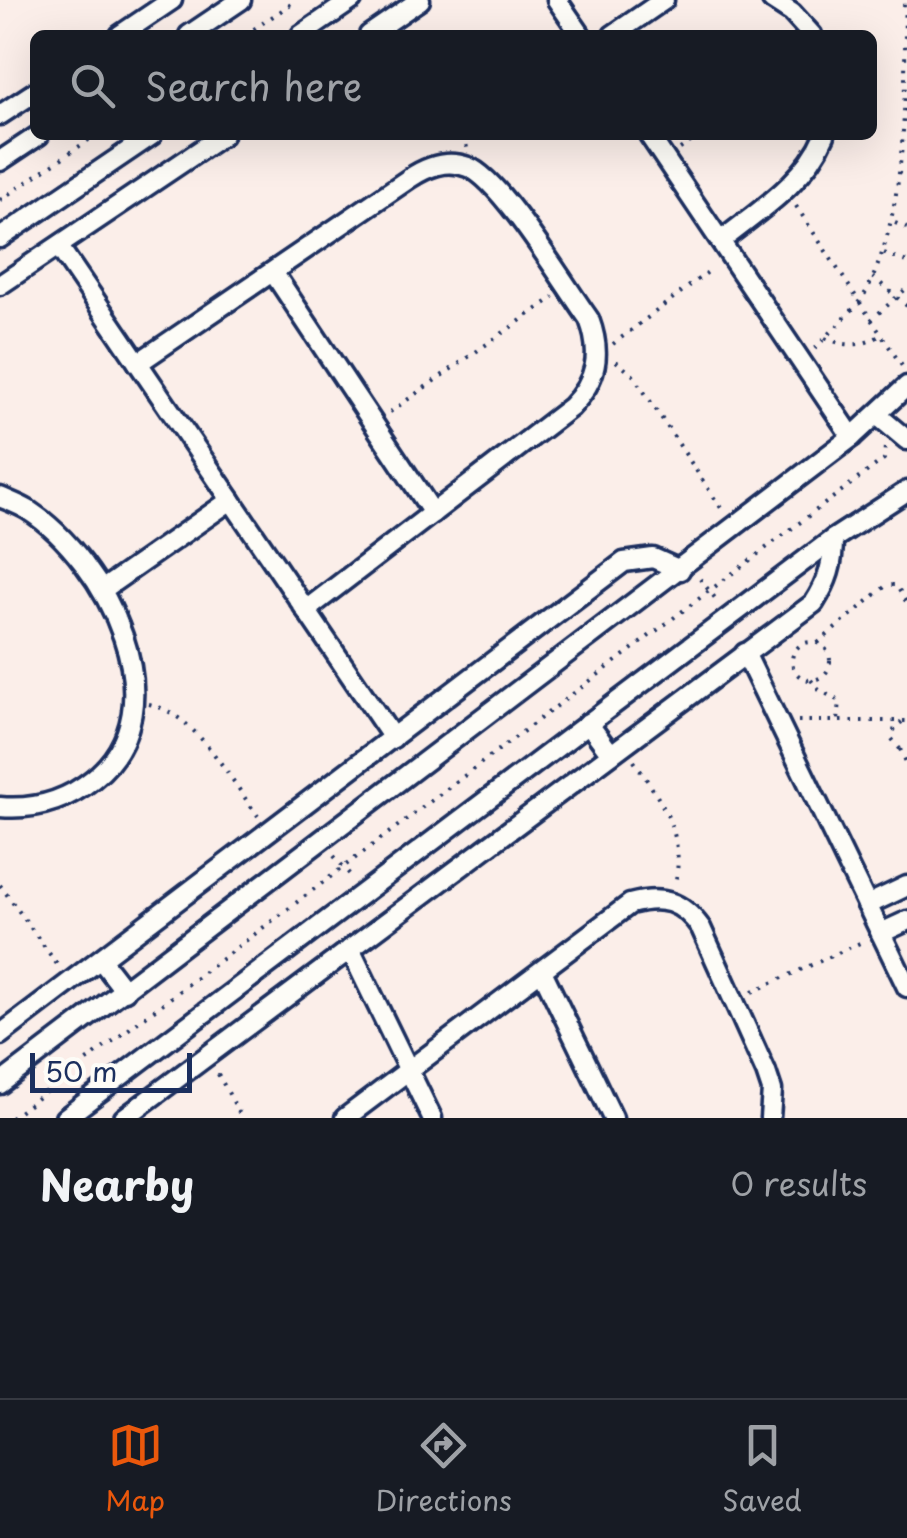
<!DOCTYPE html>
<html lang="en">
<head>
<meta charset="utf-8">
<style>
	:root { --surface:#171b24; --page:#242831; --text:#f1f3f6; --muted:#9ea1a6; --line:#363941; --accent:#ea580c }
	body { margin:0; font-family:"Playpen Sans",sans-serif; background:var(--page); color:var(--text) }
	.scale { position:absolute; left:30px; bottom:25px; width:162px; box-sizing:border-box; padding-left:10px; border:5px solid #1b2f5e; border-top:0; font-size:28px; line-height:35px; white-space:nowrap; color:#1b2f5e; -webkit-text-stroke:8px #fdfcf7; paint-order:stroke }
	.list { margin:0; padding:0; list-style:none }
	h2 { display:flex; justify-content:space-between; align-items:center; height:130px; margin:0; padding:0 40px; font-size:42px }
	h2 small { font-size:32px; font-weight:400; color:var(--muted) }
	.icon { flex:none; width:55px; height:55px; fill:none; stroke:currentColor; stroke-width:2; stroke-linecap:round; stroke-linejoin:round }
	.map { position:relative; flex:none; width:907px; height:1118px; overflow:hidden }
	.search { position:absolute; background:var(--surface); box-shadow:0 10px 40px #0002; left:30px; right:30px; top:30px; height:110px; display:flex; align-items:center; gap:25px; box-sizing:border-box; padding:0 35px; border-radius:15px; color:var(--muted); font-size:38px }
	.sheet { height:280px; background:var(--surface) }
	nav { display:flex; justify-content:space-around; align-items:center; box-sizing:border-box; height:140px; border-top:2px solid var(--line); background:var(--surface); font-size:28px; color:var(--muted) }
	nav a { display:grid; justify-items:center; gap:5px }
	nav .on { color:var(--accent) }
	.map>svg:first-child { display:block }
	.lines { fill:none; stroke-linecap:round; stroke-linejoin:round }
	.minor-casing { stroke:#1b2f5e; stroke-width:25 }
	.path { stroke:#1b2f5e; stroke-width:4; stroke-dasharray:2.5 8; stroke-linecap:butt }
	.minor { stroke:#fdfcf7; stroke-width:18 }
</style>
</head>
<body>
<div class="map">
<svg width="907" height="1118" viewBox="0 0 907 1118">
	<rect width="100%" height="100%" fill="#fbeee9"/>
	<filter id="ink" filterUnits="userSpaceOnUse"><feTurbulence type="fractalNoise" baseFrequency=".01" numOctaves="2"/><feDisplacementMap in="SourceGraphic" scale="20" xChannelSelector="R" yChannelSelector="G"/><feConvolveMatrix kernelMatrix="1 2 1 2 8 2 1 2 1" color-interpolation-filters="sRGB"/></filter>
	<g filter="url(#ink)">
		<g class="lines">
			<defs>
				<g id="minor">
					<polyline points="557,0 581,35"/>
					<polyline points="772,0 792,13 812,35"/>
					<polyline points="120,35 172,0"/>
					<polyline points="189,35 241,0"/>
					<polyline points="301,35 352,0"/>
					<polyline points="369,35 420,0"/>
					<polyline points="613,35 664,0"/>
					<polyline points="0,115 35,92"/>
					<polyline points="649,135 852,437"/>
					<polyline points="0,161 39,135"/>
					<polyline points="0,238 152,135"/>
					<path d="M721,241C760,210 805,182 825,135"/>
					<polyline points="59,247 393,738"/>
					<polyline points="273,272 433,513"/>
					<polyline points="0,285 223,135"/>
					<path d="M138,363L410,178C428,166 447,159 468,167C501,179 565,286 589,319C602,354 597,380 571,407L306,610"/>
					<polyline points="877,415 907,440"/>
					<path d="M0,497C9,501 20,505 28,510C105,560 183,708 93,779C66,801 35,810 0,807"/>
					<polyline points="102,590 231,500"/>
					<polyline points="745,653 907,987"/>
					<polyline points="588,723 611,754"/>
					<polyline points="867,905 907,886"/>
					<polyline points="881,933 907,921"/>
					<polyline points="350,949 432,1118"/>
					<polyline points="101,960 125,991"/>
					<polyline points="542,971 613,1118"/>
					<polyline points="0,1035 624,562 653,558 680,570"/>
					<polyline points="0,1084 852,437 907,386"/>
					<polyline points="65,1118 833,539 907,491"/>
					<path d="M124,1118L814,603C828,581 833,565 833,539"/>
					<path d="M345,1118L630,904C662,895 682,901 701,928L766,1072L772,1090L770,1118"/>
				</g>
			</defs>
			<!-- minor casing -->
			<use href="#minor" class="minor-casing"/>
			<!-- path -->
			<g class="path">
				<polyline points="245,35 297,0"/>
				<polyline points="464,135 467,148"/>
				<polyline points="680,149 701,135"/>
				<polyline points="0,200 96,135"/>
				<polyline points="796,206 904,369"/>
				<polyline points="895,223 907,228"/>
				<polyline points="884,253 907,262"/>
				<polyline points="873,277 907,306"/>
				<polyline points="871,320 907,288"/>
				<path d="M825,338C846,347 862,347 881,335"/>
				<polyline points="613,344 713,268"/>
				<path d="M815,349C831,331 853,312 866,292C907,213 907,90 904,0"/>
				<polyline points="616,361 633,375 723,511"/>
				<polyline points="390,412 554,297"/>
				<polyline points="700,579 719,603"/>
				<circle cx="811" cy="661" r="19"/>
				<polyline points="818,643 887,585 896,585 907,603"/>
				<polyline points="811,680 819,690 840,701 838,721"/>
				<path d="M149,704C197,715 229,778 258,816"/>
				<polyline points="798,721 906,721"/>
				<polyline points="902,722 895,727 892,739 900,749 907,750"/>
				<polyline points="900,749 907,764"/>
				<path d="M634,761C661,801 686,834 675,884"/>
				<polyline points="334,856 351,876"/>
				<polyline points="0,885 59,967"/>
				<polyline points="752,992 862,942"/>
				<polyline points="218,1074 242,1118"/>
				<polyline points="11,1118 884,459 885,446"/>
			</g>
			<!-- minor -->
			<use href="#minor" class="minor"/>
		</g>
	</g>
</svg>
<div class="scale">50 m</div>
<div class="search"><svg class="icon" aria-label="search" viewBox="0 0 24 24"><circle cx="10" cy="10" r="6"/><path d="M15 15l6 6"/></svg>Search here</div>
</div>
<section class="sheet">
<h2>Nearby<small>0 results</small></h2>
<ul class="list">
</ul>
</section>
<nav>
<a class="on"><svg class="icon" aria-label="map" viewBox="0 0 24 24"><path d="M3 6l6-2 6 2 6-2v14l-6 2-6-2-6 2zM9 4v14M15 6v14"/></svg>Map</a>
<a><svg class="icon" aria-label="directions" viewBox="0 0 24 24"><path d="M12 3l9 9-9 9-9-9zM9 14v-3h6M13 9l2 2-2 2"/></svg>Directions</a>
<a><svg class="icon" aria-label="saved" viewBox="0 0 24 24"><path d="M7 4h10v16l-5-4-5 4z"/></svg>Saved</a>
</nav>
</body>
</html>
